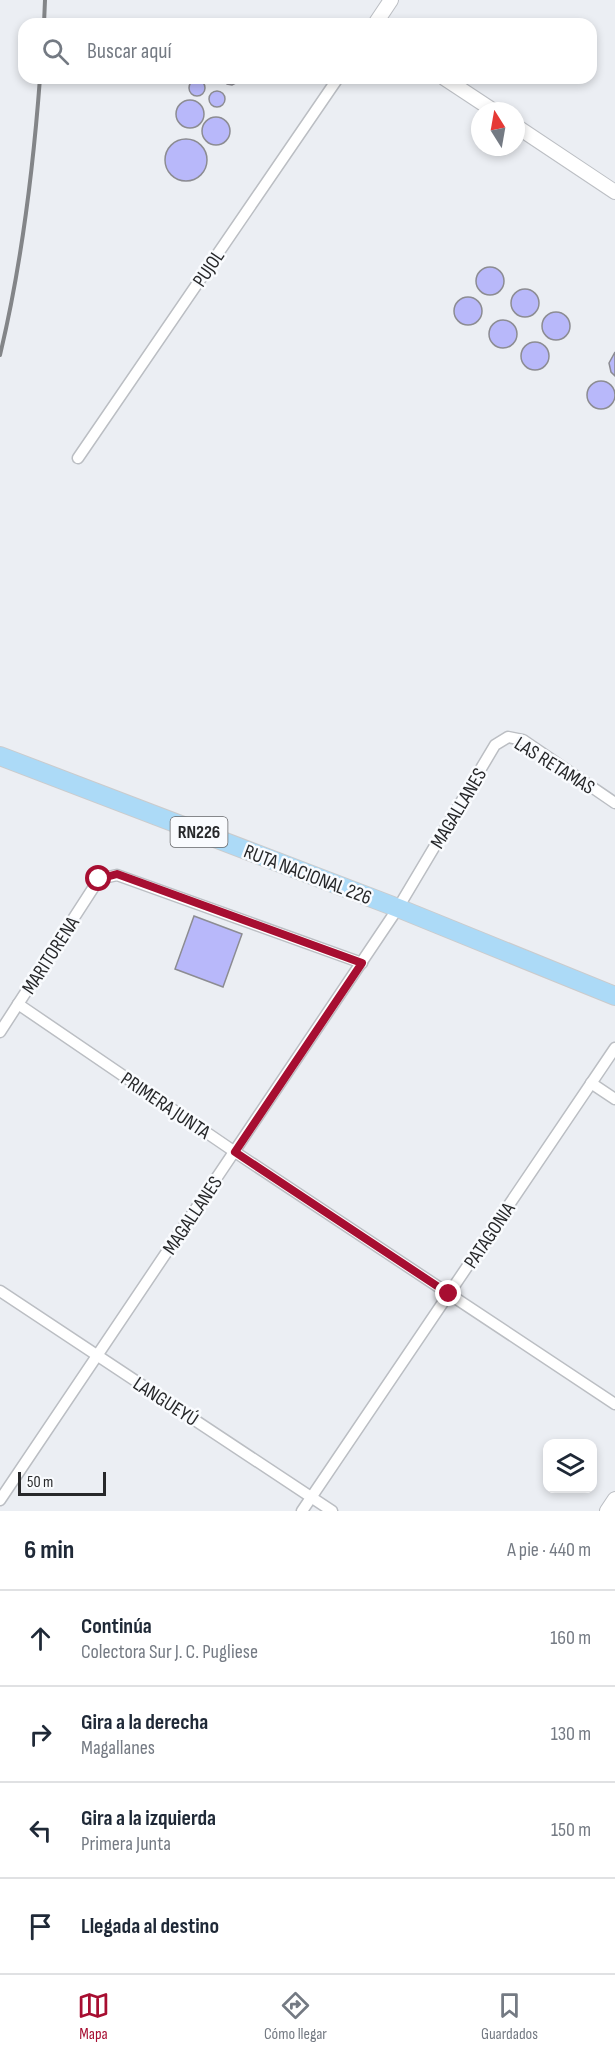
<!DOCTYPE html>
<html lang="es">
<head>
<meta charset="utf-8">
<style>
	:root { --surface:#fff; --page:#f6f6f7; --text:#1f2937; --muted:#747a83; --line:#e0e1e3; --accent:#a70e31 }
	body { margin:0; font-family:"Sofia Sans Condensed",sans-serif; background:var(--page); color:var(--text) }
	.controls { position:absolute; right:18px; bottom:18px; display:grid; overflow:hidden; border-radius:12px; box-shadow:0 3px 9px #0003 }
	.controls button { width:54px; height:54px; display:grid; place-items:center; padding:0; border:0; border-bottom:2px solid var(--line); background:var(--surface); color:var(--text); font:30px sans-serif }
	.compass { position:absolute; left:471px; top:102px; width:54px; height:54px; border-radius:50%; background:var(--surface); box-shadow:0 3px 9px #0003; rotate:349deg }
	.scale { position:absolute; left:18px; bottom:15px; width:88px; box-sizing:border-box; padding-left:6px; border:3px solid #27282a; border-top:0; font-size:16px; line-height:21px; white-space:nowrap; color:#27282a; -webkit-text-stroke:4px #f9fbfe; paint-order:stroke }
	.stop { position:absolute; width:18px; height:18px; margin:-14px; border:4px solid #a70e31; border-radius:50%; background:#fff }
	.stop.end { background:#a70e31; border-color:#fff; box-shadow:0 2px 6px #0008 }
	.list { margin:0; padding:0; list-style:none }
	h2 { display:flex; justify-content:space-between; align-items:center; height:78px; margin:0; padding:0 24px; font-size:26px }
	h2 small { font-size:20px; font-weight:400; color:var(--muted) }
	.list li { display:grid; grid-template-columns:39px 1fr auto; gap:18px; align-items:center; box-sizing:border-box; height:96px; padding:0 24px; border-top:2px solid var(--line) }
	.list b { display:block; font-size:22px; white-space:nowrap }
	.list p { margin:0; font-size:20px; white-space:nowrap; color:var(--muted) }
	.list em { font-size:20px; font-style:normal; color:var(--muted) }
	.icon { flex:none; width:33px; height:33px; fill:none; stroke:currentColor; stroke-width:2; stroke-linecap:round; stroke-linejoin:round }
	.map { position:relative; flex:none; width:615px; height:1511px; overflow:hidden }
	.search { position:absolute; background:var(--surface); box-shadow:0 3px 9px #0003; left:18px; right:18px; top:18px; height:66px; display:flex; align-items:center; gap:15px; box-sizing:border-box; padding:0 21px; border-radius:18px; color:var(--muted); font-size:22px }
	.sheet { height:462px; background:var(--surface) }
	nav { display:flex; justify-content:space-around; align-items:center; box-sizing:border-box; height:84px; border-top:2px solid var(--line); background:var(--surface); font-size:16px; color:var(--muted) }
	nav a { display:grid; justify-items:center; gap:3px }
	nav .on { color:var(--accent) }
	.map>svg:first-child { display:block }
	.building { fill:#b8b8fa; stroke:#8c8c92; stroke-width:1.5 }
	.lines { fill:none; stroke-linecap:round; stroke-linejoin:round }
	.minor-casing { stroke:#bbbec3; stroke-width:13 }
	.tertiary-casing { stroke:#bbbec3; stroke-width:16 }
	.trunk-casing { stroke:#cbcbcc; stroke-width:20 }
	.minor { stroke:#fff; stroke-width:10 }
	.tertiary { stroke:#fff; stroke-width:14 }
	.trunk { stroke:#acdaf7; stroke-width:18 }
	.rail { stroke:#838588; stroke-width:4 }
	.route { stroke:#a70e31; stroke-width:8 }
	.labels { text-anchor:middle; stroke-width:5; stroke-linejoin:round; paint-order:stroke }
	.shield { fill:#f9fbfe; stroke:#66676a; stroke-width:1.5 }
	.shield-label { font-size:18px; font-weight:bold; fill:#27282a }
	.street-label { font-size:20px; fill:#27282a; stroke:#f9fbfe }
</style>
</head>
<body>
<div class="map">
<svg width="615" height="1511" viewBox="0 0 615 1511">
	<rect width="100%" height="100%" fill="#ebeef3"/>
	<!-- building -->
	<g class="building">
		<polygon points="223,78 239,78 239,79 236,83 232,85 227,84"/>
		<circle cx="197" cy="88" r="8"/>
		<circle cx="217" cy="99" r="8"/>
		<circle cx="190" cy="114" r="14"/>
		<circle cx="216" cy="131" r="14"/>
		<circle cx="186" cy="160" r="21"/>
		<circle cx="490" cy="281" r="14"/>
		<circle cx="525" cy="303" r="14"/>
		<circle cx="468" cy="311" r="14"/>
		<circle cx="556" cy="326" r="14"/>
		<circle cx="503" cy="334" r="14"/>
		<circle cx="535" cy="356" r="14"/>
		<polygon points="615,352 615,376 611,372 609,363"/>
		<circle cx="601" cy="395" r="14"/>
		<polygon points="194,916 242,934 223,987 175,969"/>
	</g>
	<g class="lines">
		<defs>
			<g id="minor">
				<polyline points="78,458 338,78"/>
				<polyline points="18,1004 235,1152 615,1404"/>
				<polyline points="0,1032 99,879 117,875 362,963"/>
				<polyline points="591,1083 615,1099"/>
				<polyline points="0,1291 332,1511"/>
				<polyline points="0,1500 398,908 495,745 508,737 523,740 615,803"/>
				<polyline points="302,1511 615,1048"/>
			</g>
			<g id="tertiary">
				<polyline points="375,24 391,0"/>
				<polyline points="444,78 494,111"/>
				<polyline points="516,126 615,192"/>
				<polyline points="607,1511 615,1499"/>
			</g>
			<polyline id="trunk" points="0,756 398,908 615,996"/>
		</defs>
		<!-- minor casing -->
		<use href="#minor" class="minor-casing"/>
		<!-- tertiary casing -->
		<use href="#tertiary" class="tertiary-casing"/>
		<!-- trunk casing -->
		<use href="#trunk" class="trunk-casing"/>
		<!-- minor -->
		<use href="#minor" class="minor"/>
		<!-- tertiary -->
		<use href="#tertiary" class="tertiary"/>
		<!-- trunk -->
		<use href="#trunk" class="trunk"/>
		<!-- rail -->
		<g class="rail">
			<polyline points="44,24 45,0"/>
			<path d="M0,355C22,263 33,171 40,78"/>
		</g>
	</g>
	<g class="lines">
		<!-- route -->
		<polyline class="route" points="99,879 117,874 362,963 235,1152 449,1294"/>
	</g>
	<g class="labels">
		<!-- shield labels -->
		<rect class="shield" x="170.5" y="817" width="57" height="30" rx="4.5"/>
		<g class="shield-label">
			<text x="199" y="838">RN226</text>
		</g>
		<!-- street labels -->
		<g class="street-label">
			<text transform="translate(208 268) rotate(-56)" y="7">PUJOL</text>
			<text transform="translate(555 765) rotate(32)" y="7">LAS RETAMAS</text>
			<text transform="translate(458 808) rotate(-59)" y="7">MAGALLANES</text>
			<text transform="translate(308 874) rotate(21)" y="7">RUTA NACIONAL 226</text>
			<text transform="translate(50 955) rotate(-57)" y="7">MARITORENA</text>
			<text transform="translate(166 1105) rotate(34)" y="7">PRIMERA JUNTA</text>
			<text transform="translate(192 1215) rotate(-56)" y="7">MAGALLANES</text>
			<text transform="translate(489 1235) rotate(-56)" y="7">PATAGONIA</text>
			<text transform="translate(166 1401) rotate(33)" y="7">LANGUEYÚ</text>
		</g>
	</g>
</svg>
<div class="controls">
<button><svg class="icon" aria-label="layers" viewBox="0 0 24 24"><path d="M12 4l9 5-9 5-9-5zM3 14l9 5 9-5"/></svg></button>
</div>
<svg class="compass" viewBox="-18 -18 36 36"><path d="M0-13l5 13h-10z" fill="#e53935"/><path d="M0 13l5-13h-10z" fill="#747a83"/></svg>
<div class="scale">50 m</div>
<div class="stop" style="left:99px;top:879px"></div>
<div class="stop end" style="left:449px;top:1294px"></div>
<div class="search"><svg class="icon" aria-label="search" viewBox="0 0 24 24"><circle cx="10" cy="10" r="6"/><path d="M15 15l6 6"/></svg>Buscar aquí</div>
</div>
<section class="sheet">
<h2>6 min<small>A pie · 440 m</small></h2>
<ul class="list">
<li><svg class="icon" aria-label="ahead" viewBox="0 0 24 24"><path d="M12 20V5M6 11l6-6 6 6"/></svg><div><b>Continúa</b><p>Colectora Sur J. C. Pugliese</p></div><em>160 m</em></li>
<li><svg class="icon" aria-label="right" viewBox="0 0 24 24"><path d="M7 20v-9h11M14 6l5 5-5 5"/></svg><div><b>Gira a la derecha</b><p>Magallanes</p></div><em>130 m</em></li>
<li><svg class="icon" aria-label="left" viewBox="0 0 24 24"><path d="M17 20v-9H6M10 6l-5 5 5 5"/></svg><div><b>Gira a la izquierda</b><p>Primera Junta</p></div><em>150 m</em></li>
<li><svg class="icon" aria-label="arrive" viewBox="0 0 24 24"><path d="M6 21V4h12l-3 4 3 4H6"/></svg><div><b>Llegada al destino</b></div></li>
</ul>
</section>
<nav>
<a class="on"><svg class="icon" aria-label="map" viewBox="0 0 24 24"><path d="M3 6l6-2 6 2 6-2v14l-6 2-6-2-6 2zM9 4v14M15 6v14"/></svg>Mapa</a>
<a><svg class="icon" aria-label="directions" viewBox="0 0 24 24"><path d="M12 3l9 9-9 9-9-9zM9 14v-3h6M13 9l2 2-2 2"/></svg>Cómo llegar</a>
<a><svg class="icon" aria-label="saved" viewBox="0 0 24 24"><path d="M7 4h10v16l-5-4-5 4z"/></svg>Guardados</a>
</nav>
</body>
</html>
